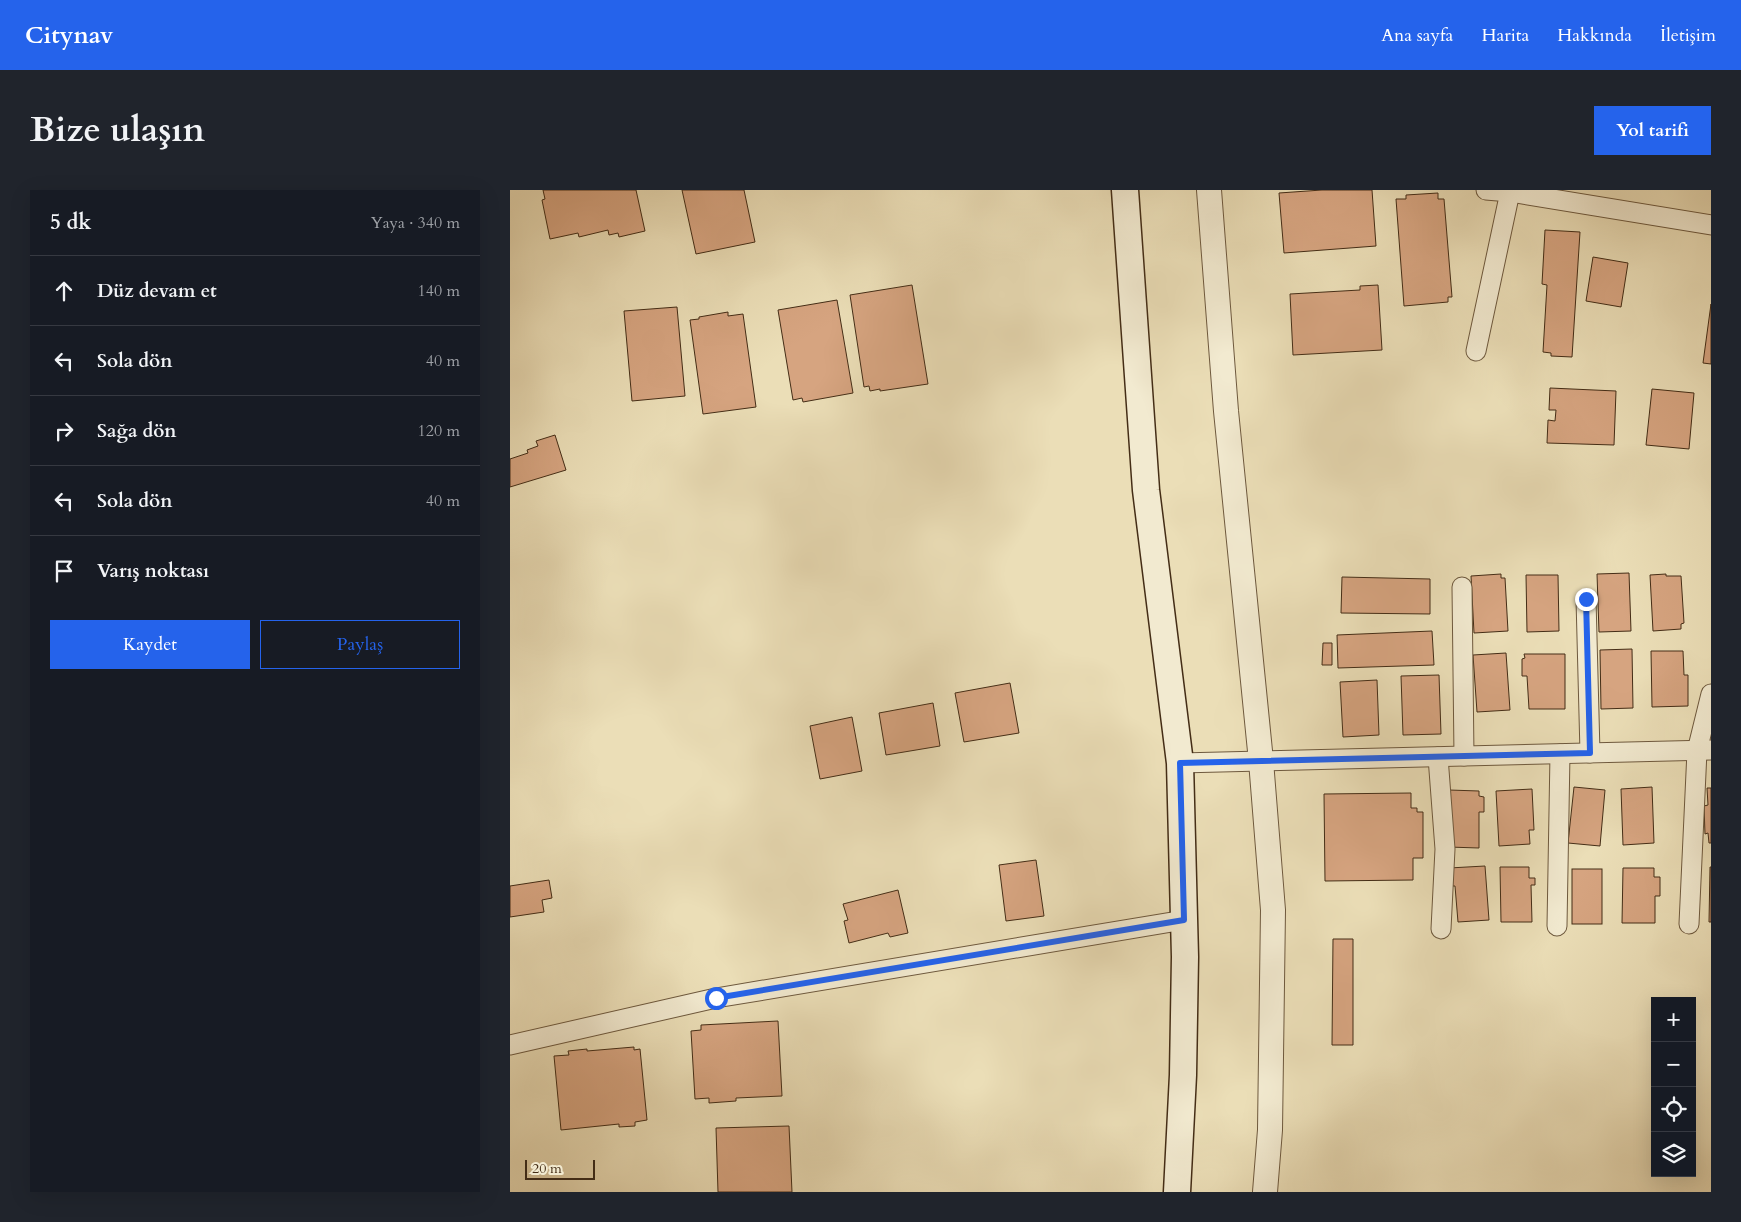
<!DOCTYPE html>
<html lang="tr">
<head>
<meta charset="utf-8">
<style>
	:root { --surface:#171b24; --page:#20242c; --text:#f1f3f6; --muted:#9ea1a6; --line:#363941; --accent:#2563eb }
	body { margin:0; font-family:Cardo,serif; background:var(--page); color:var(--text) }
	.controls { position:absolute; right:15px; bottom:15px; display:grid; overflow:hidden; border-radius:0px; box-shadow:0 5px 20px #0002 }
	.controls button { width:45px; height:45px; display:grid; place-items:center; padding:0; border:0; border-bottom:1px solid var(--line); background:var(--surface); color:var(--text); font:25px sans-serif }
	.scale { position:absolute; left:15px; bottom:12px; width:70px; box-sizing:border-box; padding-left:5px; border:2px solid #442d16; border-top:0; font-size:14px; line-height:18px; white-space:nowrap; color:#442d16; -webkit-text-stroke:4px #f2ead0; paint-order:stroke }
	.stop { position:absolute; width:15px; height:15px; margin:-11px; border:4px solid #2563eb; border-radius:50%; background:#fff }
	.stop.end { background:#2563eb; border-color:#fff; box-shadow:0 1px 5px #0008 }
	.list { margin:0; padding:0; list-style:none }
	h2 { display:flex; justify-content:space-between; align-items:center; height:65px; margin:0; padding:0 20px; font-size:21px }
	h2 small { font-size:16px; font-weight:400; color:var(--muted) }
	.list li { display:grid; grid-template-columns:32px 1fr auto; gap:15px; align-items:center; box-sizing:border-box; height:70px; padding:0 20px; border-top:1px solid var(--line) }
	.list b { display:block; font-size:19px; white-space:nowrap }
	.list em { font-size:16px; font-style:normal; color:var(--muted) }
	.actions { display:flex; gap:10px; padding:15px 20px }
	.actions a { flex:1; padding:11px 0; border:1px solid var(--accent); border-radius:0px; text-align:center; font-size:18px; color:var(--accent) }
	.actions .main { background:var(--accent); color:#fff }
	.icon { flex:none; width:28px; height:28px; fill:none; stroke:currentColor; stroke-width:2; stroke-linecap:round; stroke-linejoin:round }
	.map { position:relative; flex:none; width:1201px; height:1002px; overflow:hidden; border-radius:0px }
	header { display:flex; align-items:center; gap:30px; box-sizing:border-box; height:70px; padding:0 25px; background:var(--accent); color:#fff }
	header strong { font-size:24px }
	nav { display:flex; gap:28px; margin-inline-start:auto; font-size:18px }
	.intro { display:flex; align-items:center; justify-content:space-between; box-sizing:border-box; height:120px; padding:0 30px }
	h1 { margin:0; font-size:35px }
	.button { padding:12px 22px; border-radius:0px; background:var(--accent); color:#fff; font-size:18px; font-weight:700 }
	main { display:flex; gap:30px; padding:0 30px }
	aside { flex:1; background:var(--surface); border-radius:0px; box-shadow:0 5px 20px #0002 }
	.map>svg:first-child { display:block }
	.building { fill:#d6a480; stroke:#442d16 }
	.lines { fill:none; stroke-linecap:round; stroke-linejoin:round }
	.minor-casing { stroke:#6e593e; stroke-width:21 }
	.tertiary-casing { stroke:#6e593e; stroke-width:26 }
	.secondary-casing { stroke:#442d16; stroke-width:29 }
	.minor { stroke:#f2ead0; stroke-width:19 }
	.tertiary { stroke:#f2ead0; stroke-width:24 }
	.secondary { stroke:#f2ead0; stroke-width:26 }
	.route { stroke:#2563eb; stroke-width:6 }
</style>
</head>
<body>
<header>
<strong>Citynav</strong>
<nav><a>Ana sayfa</a><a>Harita</a><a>Hakkında</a><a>İletişim</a></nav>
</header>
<div class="intro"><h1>Bize ulaşın</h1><a class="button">Yol tarifi</a></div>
<main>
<aside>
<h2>5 dk<small>Yaya · 340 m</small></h2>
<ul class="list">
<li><svg class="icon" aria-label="ahead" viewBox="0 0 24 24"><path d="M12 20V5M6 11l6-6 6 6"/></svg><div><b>Düz devam et</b></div><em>140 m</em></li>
<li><svg class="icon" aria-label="left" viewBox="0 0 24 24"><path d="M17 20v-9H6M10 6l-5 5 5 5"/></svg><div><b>Sola dön</b></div><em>40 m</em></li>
<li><svg class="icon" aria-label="right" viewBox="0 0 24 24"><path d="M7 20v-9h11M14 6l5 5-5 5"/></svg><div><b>Sağa dön</b></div><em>120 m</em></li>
<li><svg class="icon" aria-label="left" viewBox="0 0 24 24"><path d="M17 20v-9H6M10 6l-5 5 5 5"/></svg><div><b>Sola dön</b></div><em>40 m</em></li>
<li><svg class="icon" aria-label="arrive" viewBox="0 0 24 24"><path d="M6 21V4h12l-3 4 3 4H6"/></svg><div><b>Varış noktası</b></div></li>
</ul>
<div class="actions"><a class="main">Kaydet</a><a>Paylaş</a></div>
</aside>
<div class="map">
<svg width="1201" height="1002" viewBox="0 0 1201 1002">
	<rect width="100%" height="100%" fill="#ebdeb7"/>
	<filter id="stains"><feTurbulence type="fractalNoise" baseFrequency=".004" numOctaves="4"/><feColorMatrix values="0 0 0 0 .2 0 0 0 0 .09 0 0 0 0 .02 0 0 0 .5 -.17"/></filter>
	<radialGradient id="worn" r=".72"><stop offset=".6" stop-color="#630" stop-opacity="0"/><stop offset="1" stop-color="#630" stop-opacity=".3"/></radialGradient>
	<!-- building -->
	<g class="building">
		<polygon points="33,0 126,0 135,41 109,47 108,43 99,45 98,40 69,47 68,43 40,49 32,10 35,9"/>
		<polygon points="172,0 234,0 245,52 186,64"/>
		<polygon points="812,0 862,0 866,56 774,63 769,3"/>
		<polygon points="928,3 928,9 934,9 942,107 938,107 938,112 894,116 886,9 896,9 896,5"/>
		<polygon points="1035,40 1070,42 1062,167 1041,166 1041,163 1033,162 1037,95 1032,94"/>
		<polygon points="1083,67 1118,73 1111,117 1076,111"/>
		<polygon points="402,95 418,194 370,201 370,199 360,201 359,196 354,197 340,105"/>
		<polygon points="868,95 872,160 783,165 780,104 850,100 850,96"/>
		<polygon points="327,110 343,203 293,212 292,208 283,210 268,120"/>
		<polygon points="1201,114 1201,174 1193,173"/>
		<polygon points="167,117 175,206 122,211 114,121"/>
		<polygon points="218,122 218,126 233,124 246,217 193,224 180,130 189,129 189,127"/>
		<polygon points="1040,198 1106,201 1104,255 1037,253 1038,230 1045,231 1046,220 1039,220"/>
		<polygon points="1142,199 1184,203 1179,259 1136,255"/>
		<polygon points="45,245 56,280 0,297 0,269 18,263 17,260 28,256 26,251"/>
		<polygon points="1119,383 1121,441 1089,442 1087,384"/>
		<polygon points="991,384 991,388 995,388 998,441 964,443 961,386"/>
		<polygon points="1156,384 1156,386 1171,386 1174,433 1171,434 1171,439 1143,441 1140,385"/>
		<polygon points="1016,385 1048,385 1049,441 1017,442"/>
		<polygon points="832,387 920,389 920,424 831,423"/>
		<polygon points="922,441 924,475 828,478 827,445"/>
		<polygon points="813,453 822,453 822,475 812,475"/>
		<polygon points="1122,459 1123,518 1091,519 1090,460"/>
		<polygon points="1141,461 1173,461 1174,485 1178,485 1178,516 1142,517"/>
		<polygon points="996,463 1000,520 967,522 963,465"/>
		<polygon points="1014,464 1055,464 1055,519 1019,519 1017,486 1012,486 1012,469 1015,468"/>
		<polygon points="929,485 931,544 893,545 891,486"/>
		<polygon points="867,490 869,545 833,547 830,492"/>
		<polygon points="500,493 509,543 454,552 445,503"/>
		<polygon points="423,513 430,556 376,565 369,523"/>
		<polygon points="342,527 352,581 310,589 300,536"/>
		<polygon points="1064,597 1095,600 1090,656 1058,653"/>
		<polygon points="1142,597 1144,653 1113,655 1111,599"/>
		<polygon points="1197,598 1201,598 1201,653 1199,653 1198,643 1195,644 1194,616 1198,615"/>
		<polygon points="1022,599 1024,640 1019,640 1020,654 989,656 986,601"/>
		<polygon points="939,600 969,601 969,606 974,607 974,622 969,622 969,658 938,657"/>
		<polygon points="901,603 901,618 907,618 907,622 913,622 913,668 903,668 903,690 815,691 814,604"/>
		<polygon points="526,670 534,726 496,731 489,675"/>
		<polygon points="975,676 979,730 948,732 945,696 941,696 939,678"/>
		<polygon points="990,677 1019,677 1019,688 1025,688 1025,695 1021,695 1022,732 991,732"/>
		<polygon points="1200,677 1201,677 1201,732 1199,732"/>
		<polygon points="1113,678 1144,678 1144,687 1150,687 1150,706 1145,706 1145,733 1112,733"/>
		<rect x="1062" y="679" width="30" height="55"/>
		<polygon points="39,690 42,708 32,710 34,722 0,727 0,696"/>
		<polygon points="388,700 398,743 380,747 378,743 339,753 334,731 338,730 333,714"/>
		<polygon points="823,749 843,749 843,855 822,855"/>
		<polygon points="268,831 272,906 226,908 226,911 199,913 199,908 185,909 181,841 191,840 191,835"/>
		<polygon points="124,857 124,860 130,859 137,930 125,932 125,936 109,937 109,934 51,940 44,866 59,865 58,861 77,859 77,861"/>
		<polygon points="279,936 282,1002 208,1002 206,938"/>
	</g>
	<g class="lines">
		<defs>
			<g id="minor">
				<polyline points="976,0 1000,2 1201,35"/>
				<polyline points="966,161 1000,2"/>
				<polyline points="952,397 954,566"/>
				<polyline points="1076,409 1080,563"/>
				<polyline points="928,567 935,659 931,739"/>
				<polyline points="670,573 1201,560"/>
				<polyline points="1179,734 1187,561 1201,504"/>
				<polyline points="1047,736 1050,564"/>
				<polyline points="0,855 206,808 674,730"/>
			</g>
			<polyline id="tertiary" points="699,0 716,221 751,571 763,720 760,940 755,1002"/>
			<polyline id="secondary" points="615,0 636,300 670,573 675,767 673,885 667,1002"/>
		</defs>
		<!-- minor casing -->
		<use href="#minor" class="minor-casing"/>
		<!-- tertiary casing -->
		<use href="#tertiary" class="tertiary-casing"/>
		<!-- secondary casing -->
		<use href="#secondary" class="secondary-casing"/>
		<!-- minor -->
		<use href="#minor" class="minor"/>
		<!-- tertiary -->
		<use href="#tertiary" class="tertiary"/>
		<!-- secondary -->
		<use href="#secondary" class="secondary"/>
	</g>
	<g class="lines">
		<!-- route -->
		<polyline class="route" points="206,808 674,730 670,573 1080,563 1076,409"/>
	</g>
	<rect width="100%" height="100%" filter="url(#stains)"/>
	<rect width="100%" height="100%" fill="url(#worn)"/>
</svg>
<div class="controls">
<button>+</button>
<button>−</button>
<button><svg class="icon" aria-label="locate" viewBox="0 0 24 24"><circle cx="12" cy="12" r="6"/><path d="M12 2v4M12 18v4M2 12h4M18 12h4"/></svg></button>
<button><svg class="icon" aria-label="layers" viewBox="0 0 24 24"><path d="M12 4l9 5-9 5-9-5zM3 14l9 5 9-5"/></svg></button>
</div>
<div class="scale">20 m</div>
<div class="stop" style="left:206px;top:808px"></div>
<div class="stop end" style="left:1076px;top:409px"></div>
</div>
</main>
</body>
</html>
